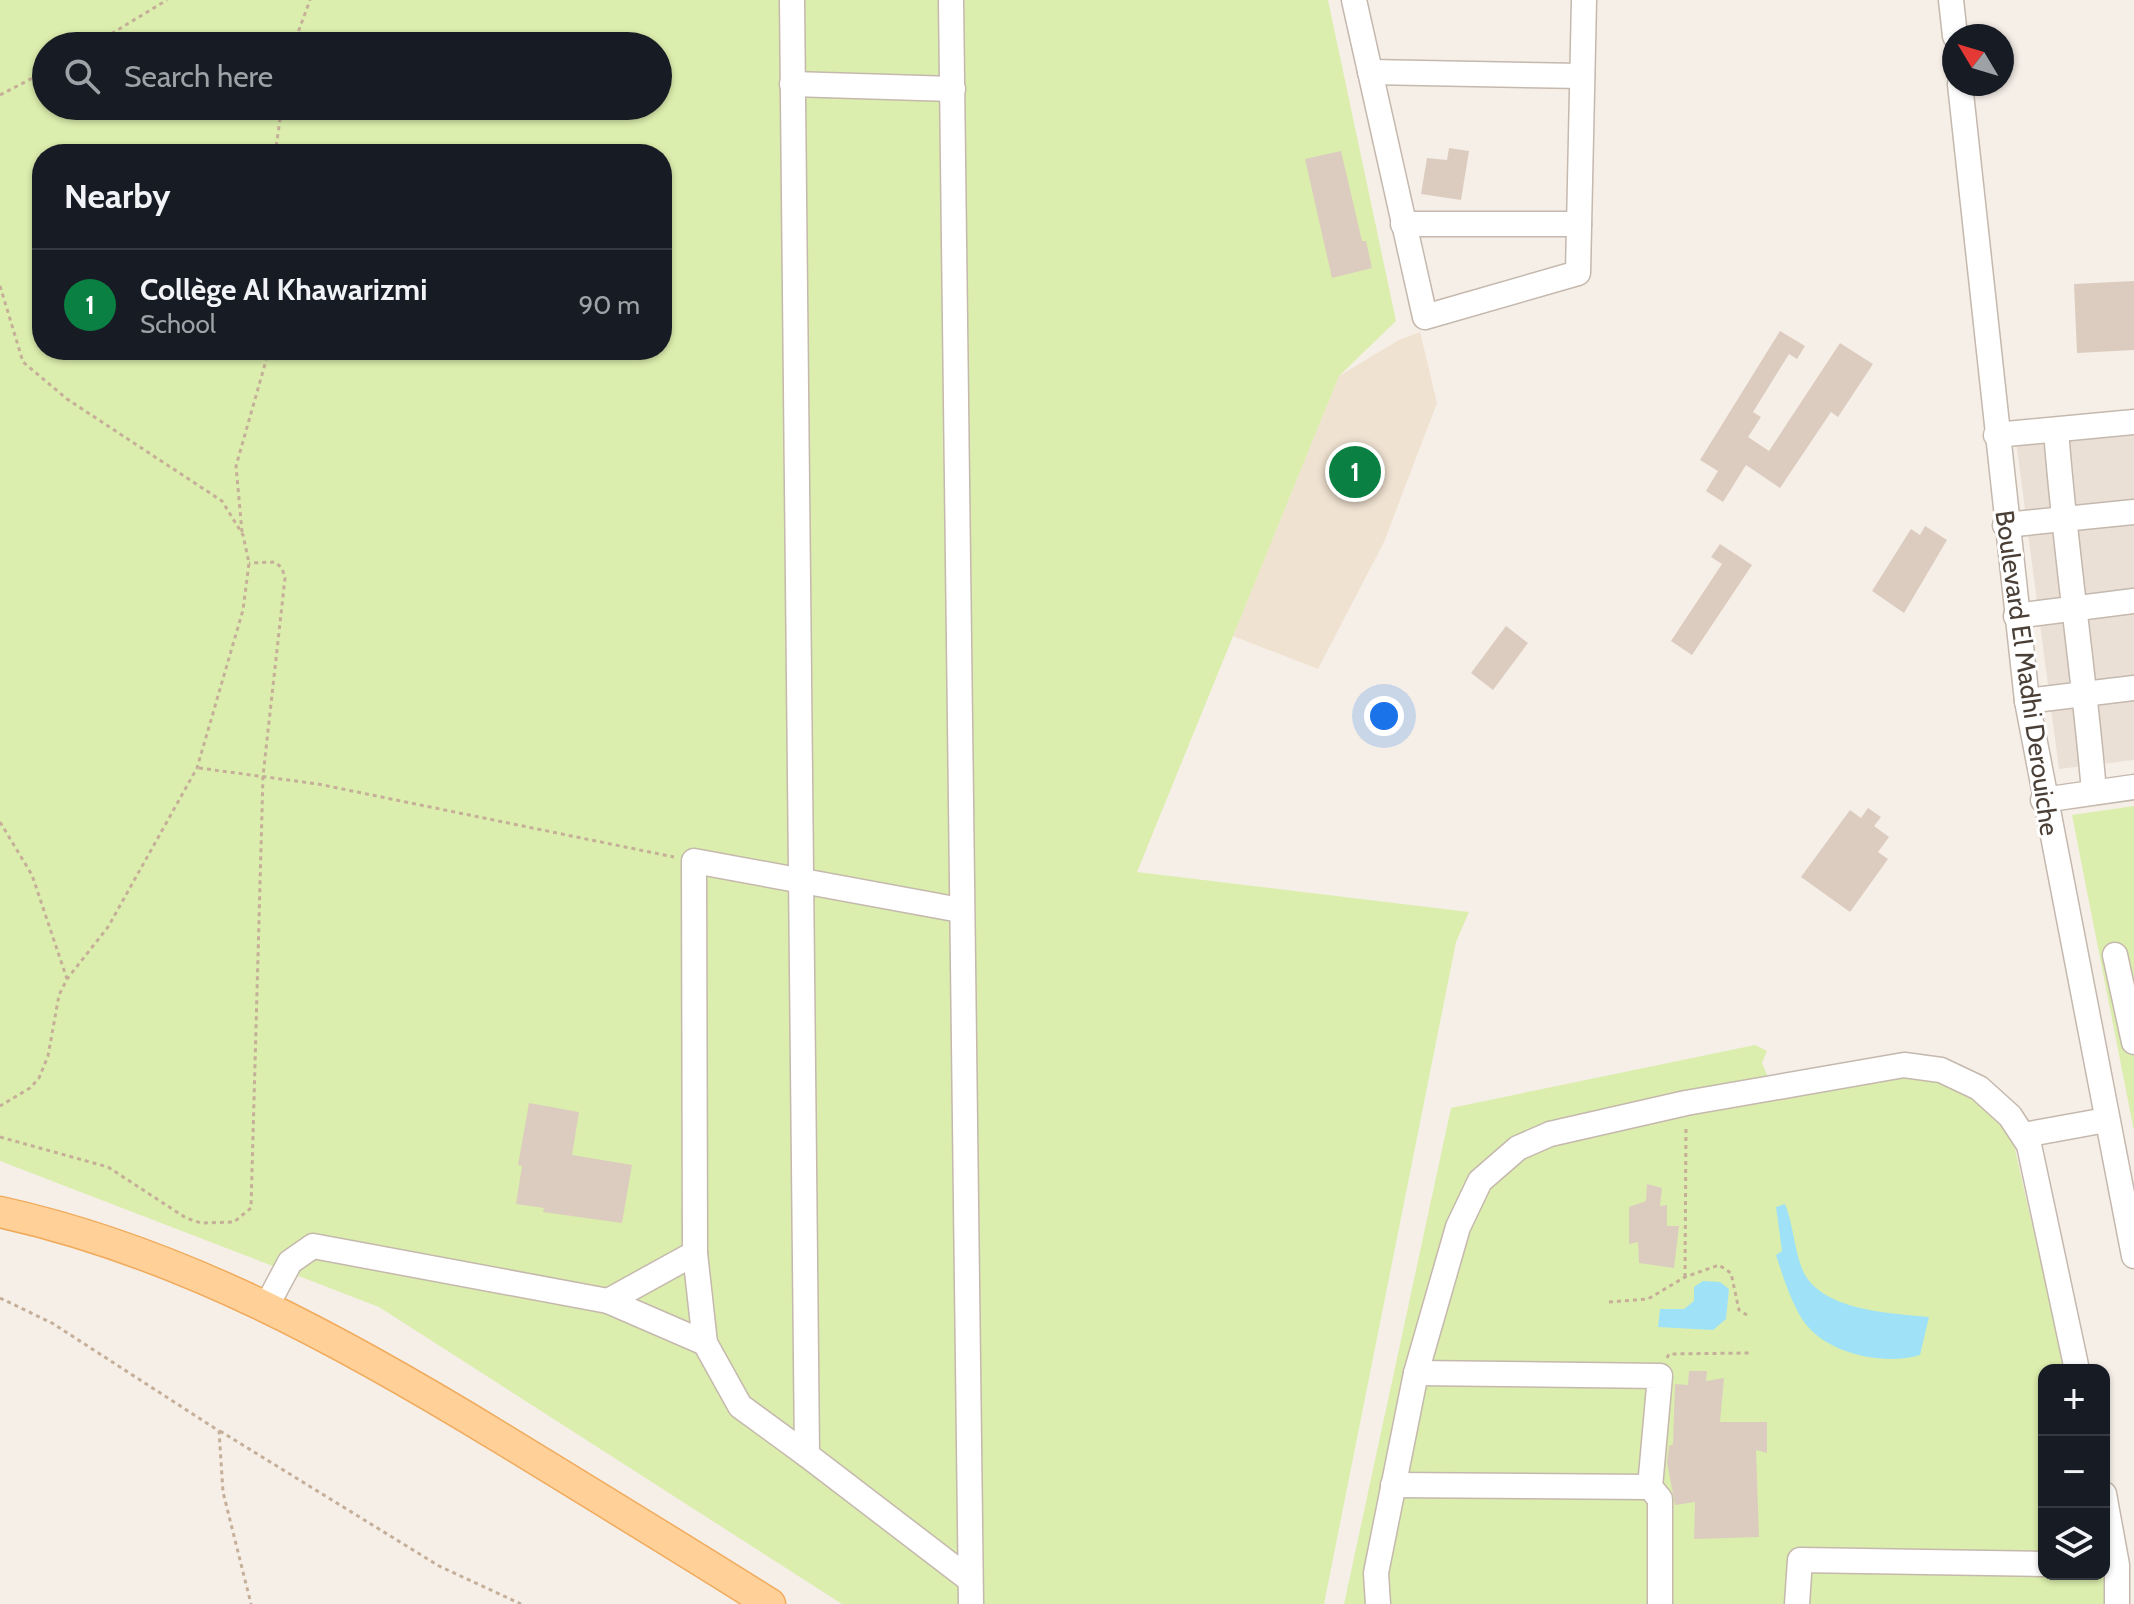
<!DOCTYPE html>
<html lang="en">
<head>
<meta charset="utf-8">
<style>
	:root { --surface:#171b24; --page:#242831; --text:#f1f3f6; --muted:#9ea1a6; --line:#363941; --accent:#0b8043 }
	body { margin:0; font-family:Cabin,sans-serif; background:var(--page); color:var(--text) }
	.controls { position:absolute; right:24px; bottom:24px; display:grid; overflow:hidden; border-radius:16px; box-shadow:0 2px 6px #0004 }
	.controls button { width:72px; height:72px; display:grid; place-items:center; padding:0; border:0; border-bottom:2px solid var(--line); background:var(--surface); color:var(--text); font:40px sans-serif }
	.compass { position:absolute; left:1942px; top:24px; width:72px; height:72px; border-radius:50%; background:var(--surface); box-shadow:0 2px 6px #0004; rotate:308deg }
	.you { position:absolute; left:1384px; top:716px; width:28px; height:28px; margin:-20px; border:6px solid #fff; border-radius:50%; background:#1a73e8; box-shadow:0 0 0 12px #1a73e833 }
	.badge { display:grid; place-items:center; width:52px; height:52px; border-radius:50%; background:var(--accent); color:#fff; font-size:26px; font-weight:700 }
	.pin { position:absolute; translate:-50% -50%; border:4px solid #fff; box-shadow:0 2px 8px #0006 }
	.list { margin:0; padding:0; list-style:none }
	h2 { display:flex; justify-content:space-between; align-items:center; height:104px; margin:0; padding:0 32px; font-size:34px }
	h2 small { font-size:26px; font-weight:400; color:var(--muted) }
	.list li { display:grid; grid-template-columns:52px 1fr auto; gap:24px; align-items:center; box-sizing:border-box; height:112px; padding:0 32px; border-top:2px solid var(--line) }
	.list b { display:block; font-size:30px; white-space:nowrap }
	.list p { margin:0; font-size:26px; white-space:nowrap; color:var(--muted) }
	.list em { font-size:26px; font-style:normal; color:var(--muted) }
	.icon { flex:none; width:44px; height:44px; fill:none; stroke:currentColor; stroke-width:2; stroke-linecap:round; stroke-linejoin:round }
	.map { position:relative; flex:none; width:2134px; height:1604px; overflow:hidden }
	.search { position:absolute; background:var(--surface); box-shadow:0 2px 6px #0004; left:32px; top:32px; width:640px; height:88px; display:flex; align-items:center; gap:20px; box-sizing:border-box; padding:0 28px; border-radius:44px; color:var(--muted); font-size:30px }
	.panel { position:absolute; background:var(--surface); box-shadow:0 2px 6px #0004; left:32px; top:144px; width:640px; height:216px; border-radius:32px }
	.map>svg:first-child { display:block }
	.residential { fill:#eae0d6 }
	.education { fill:#f0e2d1 }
	.green { fill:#dbeead; fill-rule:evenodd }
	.water { fill:#9fe2f8 }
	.building { fill:#dcccbf }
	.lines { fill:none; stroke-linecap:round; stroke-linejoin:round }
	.minor-casing { stroke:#c5b8ad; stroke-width:27 }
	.major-casing { stroke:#f0ab5c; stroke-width:33 }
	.path { stroke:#c6af99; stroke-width:3; stroke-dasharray:4 4; stroke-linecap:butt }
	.minor { stroke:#fff; stroke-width:24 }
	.major { stroke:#ffd098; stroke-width:30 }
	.labels { text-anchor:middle; stroke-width:6; stroke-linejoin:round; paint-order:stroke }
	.street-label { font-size:26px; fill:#4a3f36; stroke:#fff }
</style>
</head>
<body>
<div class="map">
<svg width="2134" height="1604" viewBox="0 0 2134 1604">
	<rect width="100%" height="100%" fill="#f6efe8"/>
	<!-- residential -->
	<polygon class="residential" points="2134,428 2134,760 2059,769 2016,441"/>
	<!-- education -->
	<polygon class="education" points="1420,332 1437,403 1384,542 1318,669 1233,636 1339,376 1399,340"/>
	<!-- green -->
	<g class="green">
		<path d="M0,0H1328L1396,321L1339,376L1137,872L1469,912L1456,942L1324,1604H842L379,1307L0,1161ZM46,46H658V106H46ZM42,154H662V350H42Z"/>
		<polygon points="2134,806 2134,1131 2072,815"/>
		<polygon points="1755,1045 1767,1051 1762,1063 1771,1084 1901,1065 1961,1081 2009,1123 2065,1370 2044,1370 2044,1574 2104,1574 2104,1544 2108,1604 1344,1604 1451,1108"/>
	</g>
	<!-- water -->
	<g class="water">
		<path d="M1785,1204C1793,1224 1794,1246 1801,1266C1816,1311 1890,1313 1929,1317L1920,1355C1884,1366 1824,1354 1802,1319C1790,1299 1783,1277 1776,1255L1782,1251L1776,1207Z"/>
		<polygon points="1703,1281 1720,1282 1729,1289 1726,1319 1713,1330 1658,1327 1660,1309 1684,1309 1694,1301 1694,1287"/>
	</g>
	<!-- building -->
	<g class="building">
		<polygon points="1449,148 1469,151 1461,200 1421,194 1427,158 1447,160"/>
		<polygon points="1341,151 1362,241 1366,241 1372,268 1332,278 1305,159"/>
		<polygon points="2134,281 2134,350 2077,353 2074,284"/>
		<polygon points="1780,331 1805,346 1797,359 1789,354 1753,412 1761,417 1748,437 1769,451 1840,343 1873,364 1838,417 1831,412 1780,488 1746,465 1723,502 1706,491 1718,471 1700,460"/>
		<polygon points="1925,526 1947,540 1904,613 1872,591 1911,529 1920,535"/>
		<polygon points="1720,544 1752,565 1692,655 1671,641 1722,564 1711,557"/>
		<polygon points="1506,626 1528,643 1493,690 1471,673"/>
		<polygon points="1868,808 1881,817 1874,826 1889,837 1878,852 1888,859 1850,912 1801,877 1850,810 1861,818"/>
		<polygon points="529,1103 579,1112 572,1155 632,1165 622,1223 543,1212 544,1208 516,1204 522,1166 518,1165"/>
		<polygon points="1647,1184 1662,1188 1660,1206 1667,1205 1667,1226 1679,1226 1674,1268 1639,1263 1638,1242 1629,1244 1629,1207 1646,1201"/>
		<polygon points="1689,1371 1707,1371 1706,1381 1724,1378 1720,1422 1767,1422 1767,1453 1756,1450 1759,1537 1694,1539 1695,1502 1675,1505 1667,1462 1669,1446 1673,1444 1675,1384 1688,1385"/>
	</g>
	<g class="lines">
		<defs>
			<g id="minor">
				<polyline points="792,0 807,1455 969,1579"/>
				<polyline points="951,0 971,1604"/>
				<polyline points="1354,0 1425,317 1578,273 1584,0"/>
				<polyline points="1951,0 1955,36"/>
				<polyline points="1370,72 1582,76"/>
				<polyline points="792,84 953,89"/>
				<polyline points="1960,84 2027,701 2134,1256"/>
				<polyline points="1403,224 1579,224"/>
				<path d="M2056,430C2065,551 2084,671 2094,792"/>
				<polyline points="1996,435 2134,422"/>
				<polyline points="2005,525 2134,512"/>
				<polyline points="2016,616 2134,601"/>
				<polyline points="2027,701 2134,688"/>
				<polyline points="2043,800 2134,787"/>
				<polyline points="2115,955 2134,1042"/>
				<polyline points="2024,1135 2106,1120"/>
				<polyline points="608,1301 695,1253"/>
				<polyline points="267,1305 290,1262 313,1246 608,1301 705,1343"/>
				<polyline points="1416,1373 1660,1376 1650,1487 1660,1499 1660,1604"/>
				<polyline points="807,1455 740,1406 705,1343 695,1253 694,861 960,910"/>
				<polyline points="1393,1485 1650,1487"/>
				<polyline points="2104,1494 2117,1565 2117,1604"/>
				<polyline points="1378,1604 1376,1573 1416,1373 1458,1227 1480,1181 1518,1148 1550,1134 1686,1103 1904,1065 1941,1070 1979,1088 2010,1116 2029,1145 2077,1370"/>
				<polyline points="1797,1604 1800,1560 2044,1564"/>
			</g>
			<path id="major" d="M0,1212C181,1252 344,1342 501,1438C591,1493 681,1548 770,1604"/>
		</defs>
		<!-- minor casing -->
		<use href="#minor" class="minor-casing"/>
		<!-- major casing -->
		<use href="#major" class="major-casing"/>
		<!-- path -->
		<g class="path">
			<polyline points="91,46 167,0"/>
			<polyline points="293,46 310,0"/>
			<polyline points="0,95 46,71"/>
			<polyline points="275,154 282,106"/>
			<polyline points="0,286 23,362 67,399 222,501 243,535 249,563 243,610 197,768 108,927 67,979 59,995 48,1056 39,1078 30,1088 0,1106"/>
			<polyline points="242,532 236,466 269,350"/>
			<polyline points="199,768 318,784 674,857"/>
			<polyline points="0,822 32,875 67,979"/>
			<polyline points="0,1137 108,1167 186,1218 201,1223 234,1222 251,1208 263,776 285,578 282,568 275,562 249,563"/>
			<polyline points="1685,1277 1686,1125"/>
			<polyline points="0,1298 52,1323 219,1431 223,1492 251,1604"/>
			<polyline points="1609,1302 1648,1299 1685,1277 1719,1265 1731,1273 1739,1310 1750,1317"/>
			<polyline points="1667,1358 1669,1354 1749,1353"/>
			<polyline points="220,1431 439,1566 521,1604"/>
		</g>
		<!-- minor -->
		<use href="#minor" class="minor"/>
		<!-- major -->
		<use href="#major" class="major"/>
	</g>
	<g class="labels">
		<!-- street labels -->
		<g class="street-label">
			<text transform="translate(2027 673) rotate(82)" y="9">Boulevard El Madhi Derouiche</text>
		</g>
	</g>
</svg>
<div class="controls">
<button>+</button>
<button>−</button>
<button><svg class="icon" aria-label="layers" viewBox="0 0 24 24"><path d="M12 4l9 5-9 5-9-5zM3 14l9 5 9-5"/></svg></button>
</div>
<svg class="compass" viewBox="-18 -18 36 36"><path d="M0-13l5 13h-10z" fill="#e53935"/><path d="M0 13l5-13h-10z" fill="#9ea1a6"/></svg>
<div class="you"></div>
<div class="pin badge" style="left:1355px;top:472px">1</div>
<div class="search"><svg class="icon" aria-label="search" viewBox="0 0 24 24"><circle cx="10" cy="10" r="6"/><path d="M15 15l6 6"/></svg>Search here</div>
<section class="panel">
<h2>Nearby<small></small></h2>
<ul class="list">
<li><span class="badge">1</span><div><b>Collège Al Khawarizmi</b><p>School</p></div><em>90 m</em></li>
</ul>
</section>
</div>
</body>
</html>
